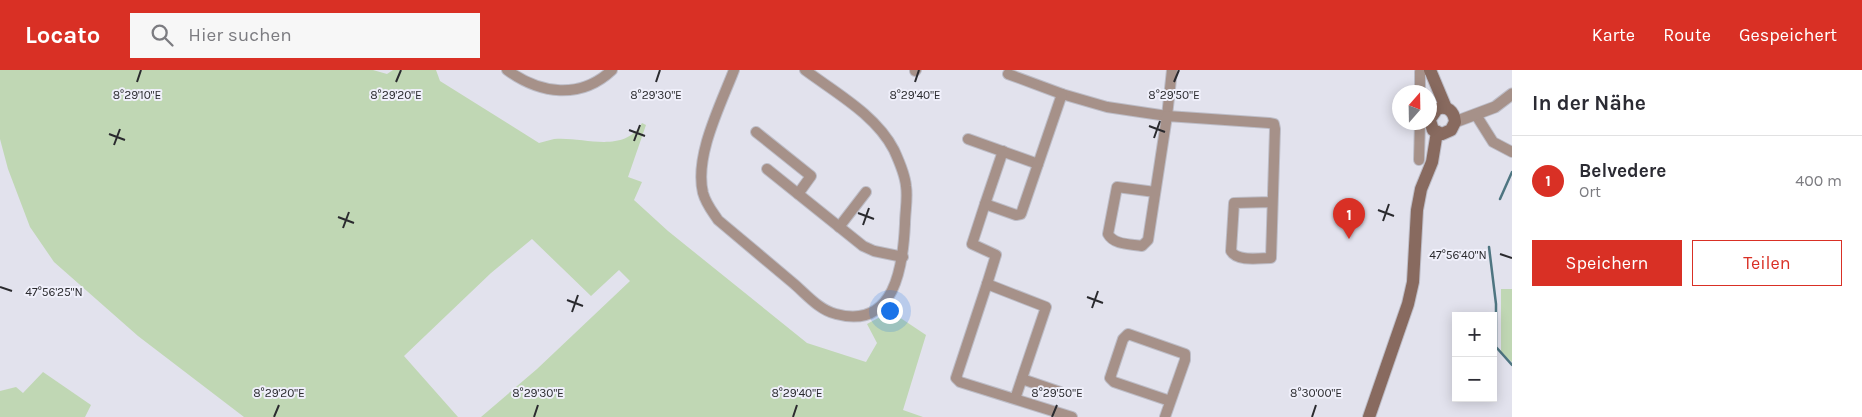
<!DOCTYPE html>
<html lang="de">
<head>
<meta charset="utf-8">
<style>
	:root { --surface:#fff; --page:#f7f7f7; --text:#2b2b33; --muted:#7c7c81; --line:#e1e1e2; --accent:#d93025 }
	body { margin:0; font-family:Karla,sans-serif; background:var(--page); color:var(--text) }
	.controls { position:absolute; right:15px; bottom:15px; display:grid; overflow:hidden; border-radius:0px; box-shadow:0 2px 12px #0003 }
	.controls button { width:45px; height:45px; display:grid; place-items:center; padding:0; border:0; border-bottom:1px solid var(--line); background:var(--surface); color:var(--text); font:25px sans-serif }
	.compass { position:absolute; left:1392px; top:15px; width:45px; height:45px; border-radius:50%; background:var(--surface); box-shadow:0 2px 12px #0003; rotate:20deg }
	.you { position:absolute; left:889px; top:240px; width:18px; height:18px; margin:-12px; border:4px solid #fff; border-radius:50%; background:#1a73e8; box-shadow:0 0 0 8px #1a73e833 }
	.badge { display:grid; place-items:center; width:32px; height:32px; border-radius:50%; background:var(--accent); color:#fff; font-size:16px; font-weight:700 }
	.pin { position:absolute; translate:-50% -41px; filter:drop-shadow(0 1px 2px #0008) }
	.pin::after { content:''; position:absolute; top:26px; width:18px; height:15px; background:inherit; clip-path:polygon(0 0,100% 0,50% 100%) }
	.list { margin:0; padding:0; list-style:none }
	h2 { display:flex; justify-content:space-between; align-items:center; height:65px; margin:0; padding:0 20px; font-size:21px }
	h2 small { font-size:16px; font-weight:400; color:var(--muted) }
	.list li { display:grid; grid-template-columns:32px 1fr auto; gap:15px; align-items:center; box-sizing:border-box; height:90px; padding:0 20px; border-top:1px solid var(--line) }
	.list b { display:block; font-size:19px; white-space:nowrap }
	.list p { margin:0; font-size:16px; white-space:nowrap; color:var(--muted) }
	.list em { font-size:16px; font-style:normal; color:var(--muted) }
	.actions { display:flex; gap:10px; padding:15px 20px }
	.actions a { flex:1; padding:11px 0; border:1px solid var(--accent); border-radius:0px; text-align:center; font-size:18px; color:var(--accent) }
	.actions .main { background:var(--accent); color:#fff }
	.icon { flex:none; width:28px; height:28px; fill:none; stroke:currentColor; stroke-width:2; stroke-linecap:round; stroke-linejoin:round }
	.map { position:relative; flex:none; width:1512px; height:347px; overflow:hidden }
	header { display:flex; align-items:center; gap:30px; box-sizing:border-box; height:70px; padding:0 25px; background:var(--accent); color:#fff }
	header strong { font-size:24px }
	nav { display:flex; gap:28px; margin-inline-start:auto; font-size:18px }
	.search { width:350px; height:45px; background:var(--page); display:flex; align-items:center; gap:12px; box-sizing:border-box; padding:0 18px; border-radius:0px; color:var(--muted); font-size:19px }
	main { display:flex }
	aside { flex:1; background:var(--surface) }
	.map>svg:first-child { display:block }
	.green { fill:#c0d7b4 }
	.lines { fill:none; stroke-linecap:round; stroke-linejoin:round }
	.stream { stroke:#4e7581; stroke-width:2.5 }
	.minor-casing { stroke:#bdbdc7; stroke-width:12 }
	.tertiary-casing { stroke:#bdbdc7; stroke-width:13 }
	.secondary-casing { stroke:#bdbdc7; stroke-width:14 }
	.minor { stroke:#a69189; stroke-width:10 }
	.tertiary { stroke:#a69189; stroke-width:11 }
	.secondary { stroke:#886a5f; stroke-width:12 }
	.ticks { fill:none; stroke:#2a2a2e; stroke-width:2 }
	.ticks-label { font-size:12px; text-anchor:middle; fill:#2a2a2e; stroke:#efeffa; stroke-width:4; stroke-linejoin:round; paint-order:stroke }
</style>
</head>
<body>
<header>
<strong>Locato</strong>
<div class="search"><svg class="icon" aria-label="search" viewBox="0 0 24 24"><circle cx="10" cy="10" r="6"/><path d="M15 15l6 6"/></svg>Hier suchen</div>
<nav><a>Karte</a><a>Route</a><a>Gespeichert</a></nav>
</header>
<main>
<div class="map">
<svg width="1512" height="347" viewBox="0 0 1512 347">
	<rect width="100%" height="100%" fill="#e2e2ed"/>
	<!-- green -->
	<g class="green">
		<path d="M0,0H373L387,4L393,0H436L440,11L539,73C544,72 549,70 554,69C583,66 623,85 642,53L646,55L628,107L642,112L634,130L668,161L807,273L866,292L877,273L867,254L880,247L887,239L926,265L903,340L923,347H481L537,299L630,211L619,200L591,226L532,169L491,203L404,286L458,347H244L138,266L54,192L30,157L8,99L0,69Z"/>
		<polygon points="1501,219 1512,219 1512,292 1501,283"/>
		<polygon points="43,302 91,335 85,347 0,347 0,321 16,317 23,323"/>
	</g>
	<g class="lines">
		<!-- stream -->
		<g class="stream">
			<polyline points="1500,129 1512,102"/>
			<polyline points="1489,177 1496,234 1496,277 1512,295"/>
		</g>
		<defs>
			<g id="minor">
				<path d="M507,0C540,24 580,30 612,0"/>
				<path d="M734,0C721,34 694,86 703,123C706,134 712,141 718,150C743,171 768,192 793,213C806,224 819,240 836,244C895,260 903,196 905,154C905,142 908,128 906,116C905,104 899,91 894,80C876,45 836,23 805,0"/>
				<polyline points="915,1 916,0"/>
				<polyline points="1008,4 1062,24 1107,37 1167,46 1172,0"/>
				<polyline points="1420,22 1420,2 1424,0"/>
				<polyline points="1476,45 1493,72 1512,82"/>
				<polyline points="756,62 811,106 798,124"/>
				<polyline points="968,69 1038,94"/>
				<polyline points="1419,90 1420,52"/>
				<polyline points="767,99 863,176 874,181 903,187"/>
				<path d="M1155,122L1117,117L1108,164C1114,175 1130,174 1142,176L1148,170L1167,46L1269,53L1274,54L1275,59L1271,188C1260,188 1237,192 1231,181L1234,133L1272,132"/>
				<polyline points="985,134 1003,81"/>
				<polyline points="839,157 866,122"/>
				<polyline points="987,214 996,185 972,174 985,134 1016,145 1021,144 1062,24"/>
				<polyline points="1022,309 1060,322"/>
				<polyline points="1015,329 1046,237 987,214 956,308 960,312 1072,347"/>
				<polyline points="1165,347 1185,290 1185,284 1128,264 1123,269 1110,308 1114,312 1170,331"/>
			</g>
			<polyline id="tertiary" points="1455,52 1495,37 1512,24"/>
			<g id="secondary">
				<polyline points="1430,0 1446,38"/>
				<path d="M1430,49L1437,39C1447,35 1454,41 1455,52L1451,60L1442,64L1433,60L1430,51"/>
				<polyline points="1369,347 1408,234 1413,212 1417,140 1421,119 1432,92 1437,62"/>
			</g>
		</defs>
		<!-- minor casing -->
		<use href="#minor" class="minor-casing"/>
		<!-- tertiary casing -->
		<use href="#tertiary" class="tertiary-casing"/>
		<!-- secondary casing -->
		<use href="#secondary" class="secondary-casing"/>
		<!-- minor -->
		<use href="#minor" class="minor"/>
		<!-- tertiary -->
		<use href="#tertiary" class="tertiary"/>
		<!-- secondary -->
		<use href="#secondary" class="secondary"/>
	</g>
	<!-- ticks -->
	<path class="ticks" d="M137,12L141,0M396,12L401,0M656,12L660,0M915,12L919,0M1174,12L1179,0M1149,56L1165,62M629,60L645,66M109,64L125,70M1154,68L1160,51M634,71L640,55M114,75L120,59M1378,140L1394,146M858,143L874,149M338,147L354,153M1383,151L1389,134M863,155L869,138M343,158L349,142M1500,184L1512,188M0,217L12,221M1087,227L1103,233M567,230L583,236M1092,238L1098,221M572,242L578,225M274,347L279,335M534,347L538,335M793,347L797,335M1052,347L1057,335M1312,347L1316,335"/>
	<g class="ticks-label">
		<text x="137" y="29">8°29'10"E</text>
		<text x="396" y="29">8°29'20"E</text>
		<text x="656" y="29">8°29'30"E</text>
		<text x="915" y="29">8°29'40"E</text>
		<text x="1174" y="29">8°29'50"E</text>
		<text x="1458" y="189">47°56'40"N</text>
		<text x="54" y="226">47°56'25"N</text>
		<text x="279" y="327">8°29'20"E</text>
		<text x="538" y="327">8°29'30"E</text>
		<text x="797" y="327">8°29'40"E</text>
		<text x="1057" y="327">8°29'50"E</text>
		<text x="1316" y="327">8°30'00"E</text>
	</g>
</svg>
<div class="controls">
<button>+</button>
<button>−</button>
</div>
<svg class="compass" viewBox="-18 -18 36 36"><path d="M0-13l5 13h-10z" fill="#e53935"/><path d="M0 13l5-13h-10z" fill="#7c7c81"/></svg>
<div class="you"></div>
<div class="pin badge" style="left:1349px;top:169px">1</div>
</div>
<aside>
<h2>In der Nähe<small></small></h2>
<ul class="list">
<li><span class="badge">1</span><div><b>Belvedere</b><p>Ort</p></div><em>400 m</em></li>
</ul>
<div class="actions"><a class="main">Speichern</a><a>Teilen</a></div>
</aside>
</main>
</body>
</html>
